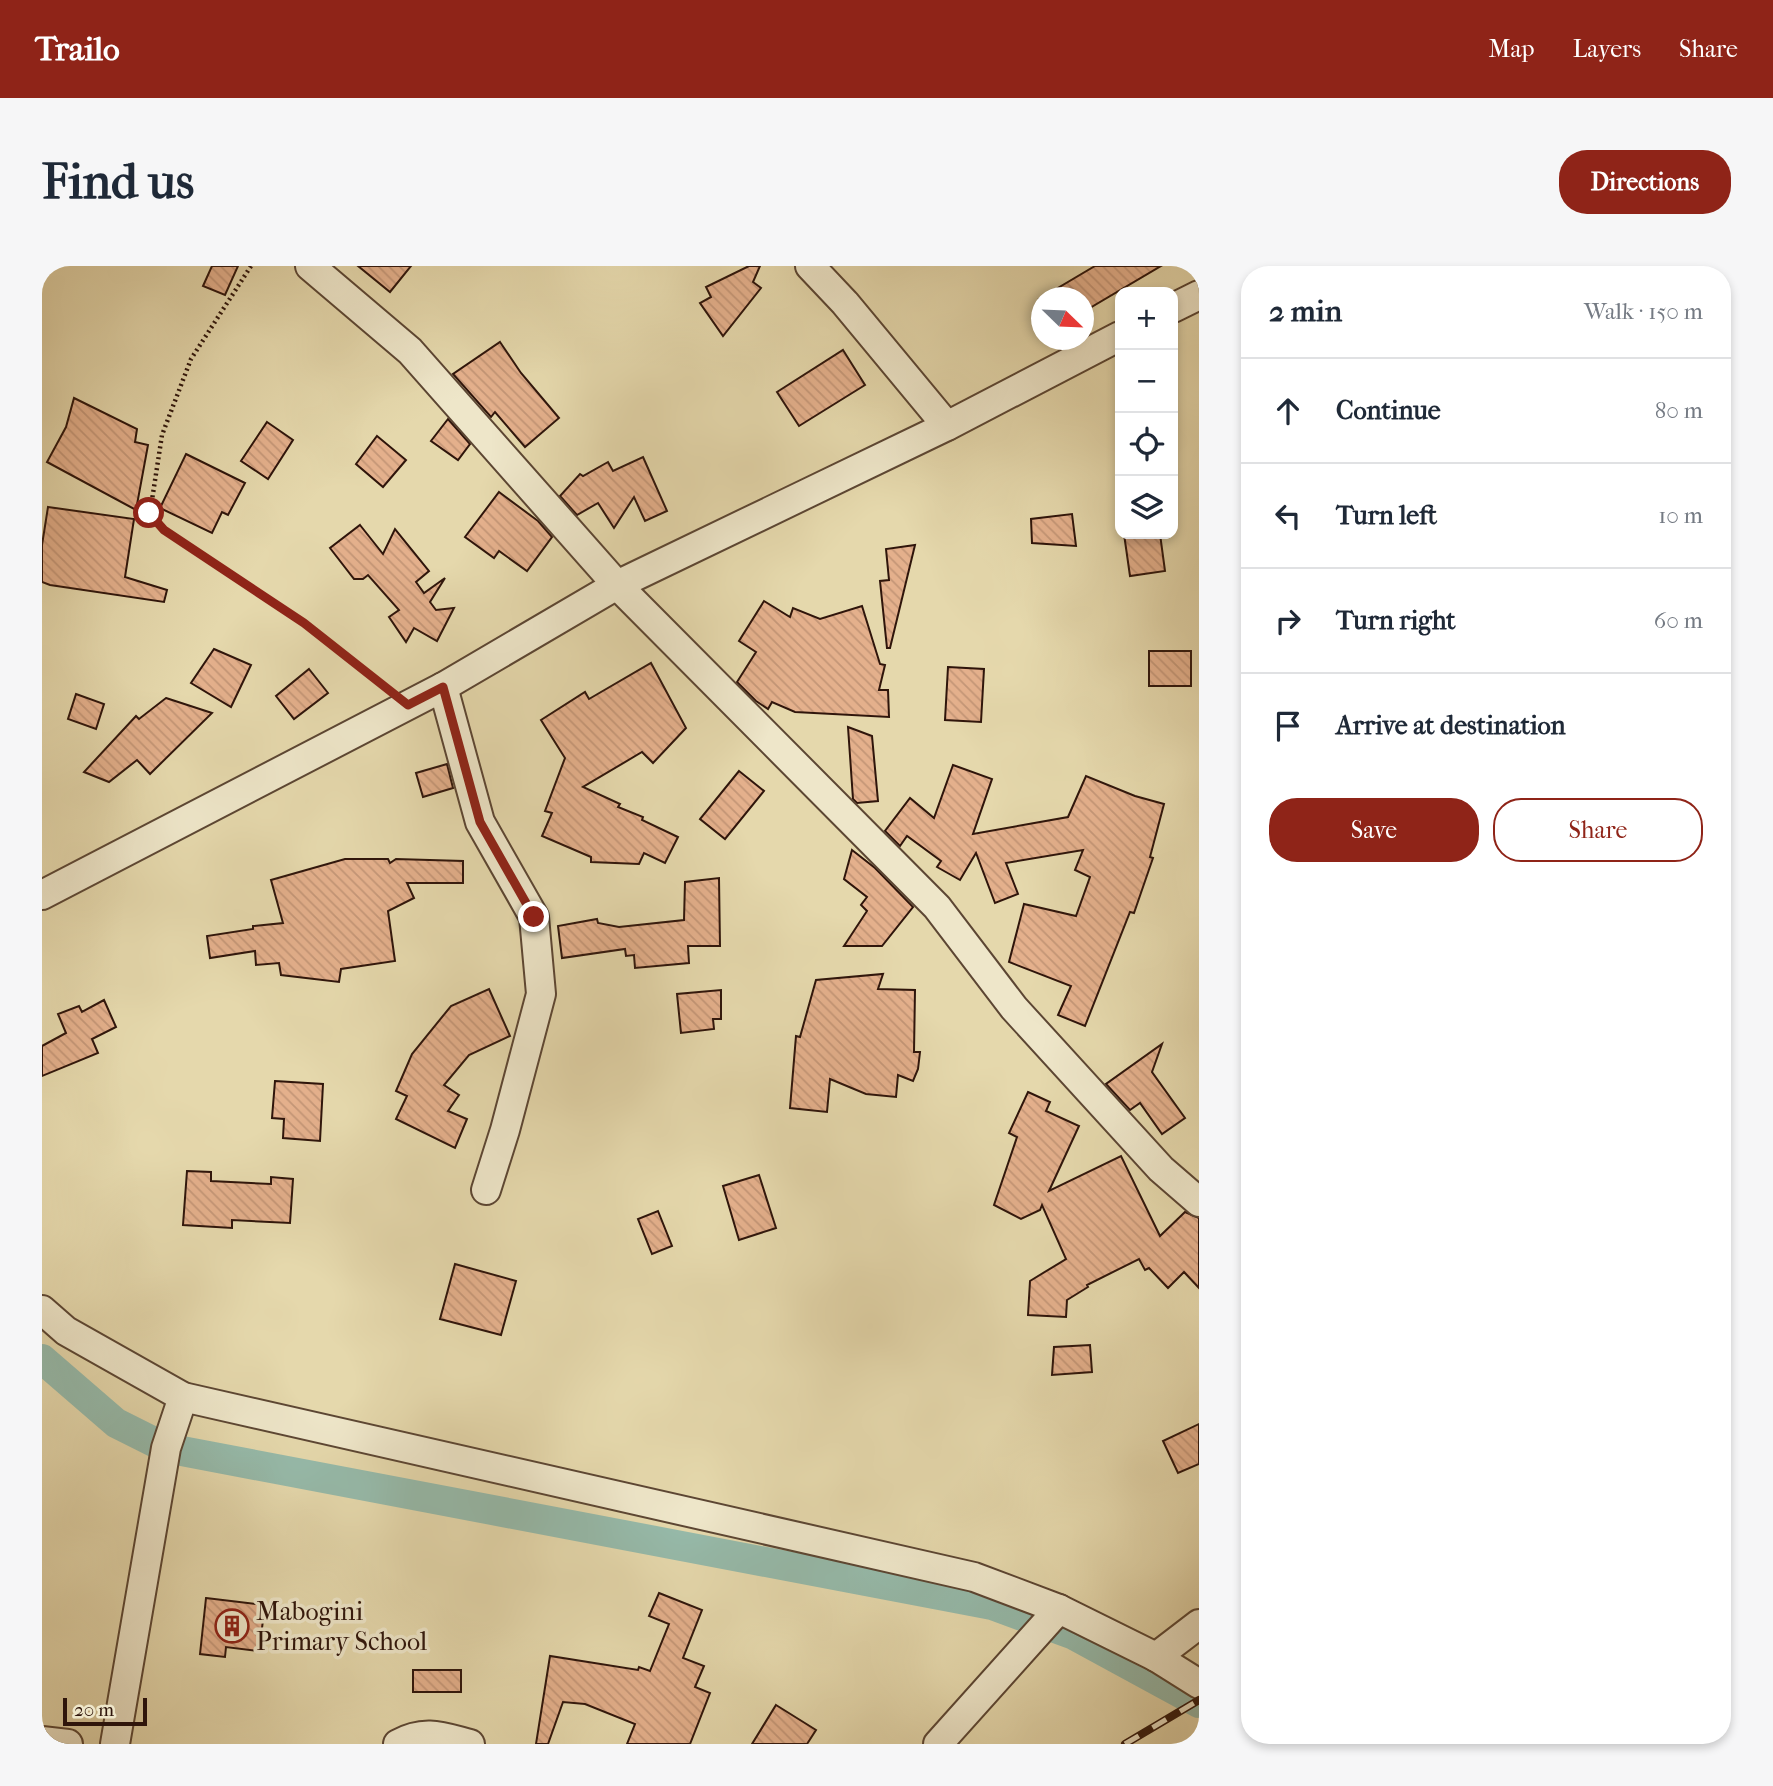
<!DOCTYPE html>
<html lang="en">
<head>
<meta charset="utf-8">
<style>
	:root { --surface:#fff; --page:#f6f6f7; --text:#1f2937; --muted:#747a83; --line:#e0e1e3; --accent:#8f2418 }
	body { margin:0; font-family:"IM FELL French Canon",serif; background:var(--page); color:var(--text) }
	.controls { position:absolute; right:21px; top:21px; display:grid; overflow:hidden; border-radius:14px; box-shadow:0 4px 10px #0003 }
	.controls button { width:63px; height:63px; display:grid; place-items:center; padding:0; border:0; border-bottom:2px solid var(--line); background:var(--surface); color:var(--text); font:35px sans-serif }
	.compass { position:absolute; left:989px; top:21px; width:63px; height:63px; border-radius:50%; background:var(--surface); box-shadow:0 4px 10px #0003; rotate:113deg }
	.scale { position:absolute; left:21px; bottom:18px; width:84px; box-sizing:border-box; padding-left:7px; border:4px solid #2f150b; border-top:0; font-size:19px; line-height:24px; white-space:nowrap; color:#2f150b; -webkit-text-stroke:5px #eee6c9; paint-order:stroke }
	.stop { position:absolute; width:21px; height:21px; margin:-16px; border:5px solid #8f2418; border-radius:50%; background:#fff }
	.stop.end { background:#8f2418; border-color:#fff; box-shadow:0 2px 7px #0008 }
	.list { margin:0; padding:0; list-style:none }
	h2 { display:flex; justify-content:space-between; align-items:center; height:91px; margin:0; padding:0 28px; font-size:30px }
	h2 small { font-size:23px; font-weight:400; color:var(--muted) }
	.list li { display:grid; grid-template-columns:46px 1fr auto; gap:21px; align-items:center; box-sizing:border-box; height:105px; padding:0 28px; border-top:2px solid var(--line) }
	.list b { display:block; font-size:26px; white-space:nowrap }
	.list em { font-size:23px; font-style:normal; color:var(--muted) }
	.actions { display:flex; gap:14px; padding:21px 28px }
	.actions a { flex:1; padding:16px 0; border:2px solid var(--accent); border-radius:28px; text-align:center; font-size:24px; color:var(--accent) }
	.actions .main { background:var(--accent); color:#fff }
	.icon { flex:none; width:38px; height:38px; fill:none; stroke:currentColor; stroke-width:2; stroke-linecap:round; stroke-linejoin:round }
	.map { position:relative; flex:none; width:1157px; height:1478px; overflow:hidden; border-radius:28px }
	header { display:flex; align-items:center; gap:42px; box-sizing:border-box; height:98px; padding:0 35px; background:var(--accent); color:#fff }
	header strong { font-size:33px }
	nav { display:flex; gap:38px; margin-inline-start:auto; font-size:24px }
	.intro { display:flex; align-items:center; justify-content:space-between; box-sizing:border-box; height:168px; padding:0 42px }
	h1 { margin:0; font-size:49px }
	.button { padding:18px 32px; border-radius:28px; background:var(--accent); color:#fff; font-size:24px; font-weight:700 }
	main { display:flex; gap:42px; padding:0 42px }
	aside { flex:1; background:var(--surface); border-radius:28px; box-shadow:0 4px 10px #0003 }
	.map>svg:first-child { display:block }
	.lines { fill:none; stroke-linecap:round; stroke-linejoin:round }
	.canal { stroke:#96baaa; stroke-width:30 }
	.building { fill:url(#building-back-hatch); stroke:#2f150b; stroke-width:2 }
	.minor-casing { stroke:#5c4633; stroke-width:32 }
	.path { stroke:#2f150b; stroke-width:4.5; stroke-dasharray:2 3.5; stroke-linecap:butt }
	.minor { stroke:#eee6c9; stroke-width:28 }
	.rail-casing { stroke:#2f150b; stroke-width:8 }
	.rail { stroke:#eee6c9; stroke-width:5; stroke-dasharray:16; stroke-linecap:butt }
	.route { stroke:#8f2418; stroke-width:9 }
	.labels { text-anchor:middle; stroke-width:7; stroke-linejoin:round; paint-order:stroke }
	.poi-label { font-size:26px; fill:#2f150b; stroke:#eee6c9; text-anchor:start }
</style>
</head>
<body>
<header>
<strong>Trailo</strong>
<nav><a>Map</a><a>Layers</a><a>Share</a></nav>
</header>
<div class="intro"><h1>Find us</h1><a class="button">Directions</a></div>
<main>
<div class="map">
<svg width="1157" height="1478" viewBox="0 0 1157 1478">
	<defs>
		<pattern id="building-back-hatch" width="6" height="6" patternUnits="userSpaceOnUse" patternTransform="scale(1.75)"><rect width="6" height="6" fill="#e4b08c"/><path d="M-1 5l2 2M0 0l6 6M5-1l2 2" fill="none" stroke="#c49677"/></pattern>
	</defs>
	<rect width="100%" height="100%" fill="#e5d8ac"/>
	<filter id="stains"><feTurbulence type="fractalNoise" baseFrequency=".00286" numOctaves="4"/><feColorMatrix values="0 0 0 0 .2 0 0 0 0 .09 0 0 0 0 .02 0 0 0 .5 -.17"/></filter>
	<radialGradient id="worn" r=".72"><stop offset=".6" stop-color="#630" stop-opacity="0"/><stop offset="1" stop-color="#630" stop-opacity=".3"/></radialGradient>
	<g class="lines">
		<!-- canal -->
		<polyline class="canal" points="0,1093 74,1157 124,1182 950,1339 1032,1369 1157,1437"/>
	</g>
	<!-- building -->
	<g class="building">
		<polygon points="170,0 196,0 183,29 161,20"/>
		<polygon points="316,0 369,0 348,26"/>
		<polygon points="707,0 718,0 711,16 719,22 681,70 658,37 669,31 664,21"/>
		<polygon points="1053,0 1119,0 1041,46 1041,32 999,32"/>
		<polygon points="458,76 479,107 517,152 483,181 453,146 449,151 411,108"/>
		<polygon points="801,84 823,119 757,160 735,126"/>
		<polygon points="32,132 95,163 93,176 106,179 94,244 5,196 24,161"/>
		<polygon points="406,153 428,178 416,194 389,175"/>
		<polygon points="225,156 251,174 226,213 199,195"/>
		<polygon points="335,170 364,194 341,221 314,198"/>
		<polygon points="144,188 203,217 186,249 180,246 170,267 118,242"/>
		<polygon points="601,191 625,245 603,255 592,231 572,262 556,237 535,249 518,230 538,208 541,210 566,196 571,205"/>
		<polygon points="457,226 496,255 510,271 485,305 457,285 452,292 423,271"/>
		<polygon points="6,241 92,253 83,311 125,324 122,336 8,319 0,316 0,279"/>
		<polygon points="1030,248 1034,280 990,277 989,253"/>
		<polygon points="318,259 341,288 353,263 387,305 374,316 382,327 403,312 388,336 394,344 412,342 395,375 372,362 364,376 347,351 357,344 326,309 321,313 312,313 288,282"/>
		<polygon points="1082,268 1118,268 1123,305 1088,310"/>
		<polygon points="873,279 848,382 845,382 838,315 847,314 844,283"/>
		<polygon points="722,335 748,351 751,342 778,353 820,340 838,398 843,399 837,424 846,424 847,451 753,446 730,436 726,443 714,435 695,416 714,386 697,375"/>
		<polygon points="172,383 209,399 189,441 149,417"/>
		<rect x="1107" y="385" width="42" height="35"/>
		<polygon points="609,397 644,462 611,497 600,486 541,521 578,538 576,541 601,551 600,554 636,571 623,597 602,587 597,598 549,596 549,591 500,570 510,547 503,545 523,492 499,454 543,426 547,433"/>
		<polygon points="906,401 942,403 939,456 903,454"/>
		<polygon points="267,403 286,427 252,453 234,430"/>
		<polygon points="34,428 62,438 54,463 26,453"/>
		<polygon points="124,432 170,447 108,508 95,494 67,516 42,506 94,450 97,453"/>
		<polygon points="806,461 830,470 836,535 815,537 811,533"/>
		<polygon points="405,498 411,522 381,531 374,507"/>
		<polygon points="911,499 950,513 931,568 1026,551 1044,510 1093,530 1122,538 1108,591 1111,592 1092,647 1088,646 1043,760 1016,749 1029,720 967,696 982,638 1034,650 1048,611 1033,604 1041,584 964,597 976,628 953,637 934,587 918,614 895,601 899,595 865,570 858,580 843,565 868,532 892,552"/>
		<polygon points="697,505 722,525 683,573 658,553"/>
		<polygon points="810,584 833,602 871,641 840,680 802,680 825,645 819,639 825,631 802,613"/>
		<polygon points="303,593 346,593 348,597 354,593 421,595 421,617 365,617 372,632 346,645 353,695 299,703 297,716 239,709 237,697 214,699 213,685 168,692 165,670 211,663 211,660 241,657 229,614"/>
		<polygon points="677,612 678,680 646,680 647,697 593,702 592,689 584,690 583,683 520,692 516,660 555,653 556,657 577,661 642,654 643,616"/>
		<polygon points="841,708 836,723 873,724 872,786 878,786 876,803 871,815 856,809 854,831 824,828 788,813 785,846 748,842 754,770 758,771 774,714"/>
		<polygon points="447,723 468,770 427,789 402,819 417,829 406,845 425,853 413,882 354,853 365,830 354,825 370,788 409,740"/>
		<polygon points="679,724 679,753 671,753 672,763 639,767 635,728"/>
		<polygon points="62,734 74,761 50,773 56,787 0,810 0,780 24,767 16,748 37,740 40,746"/>
		<polygon points="1120,778 1110,806 1143,852 1120,868 1098,837 1088,844 1064,818"/>
		<polygon points="233,815 281,818 278,875 241,872 242,853 230,852"/>
		<polygon points="986,826 1008,836 1004,845 1037,860 1007,925 1079,890 1118,970 1143,946 1157,952 1157,1022 1142,1006 1126,1022 1107,1002 1103,1004 1097,993 1045,1019 1046,1021 1025,1034 1024,1051 986,1049 988,1015 1024,993 1000,939 998,944 979,953 952,939 975,871 967,867"/>
		<polygon points="145,905 169,906 169,915 229,918 229,911 251,913 248,957 190,954 190,962 141,959"/>
		<polygon points="717,909 734,962 697,974 681,920"/>
		<polygon points="616,945 630,980 610,988 596,953"/>
		<polygon points="413,998 474,1015 459,1069 398,1053"/>
		<polygon points="1048,1079 1050,1106 1010,1109 1012,1081"/>
		<polygon points="1157,1158 1157,1198 1136,1207 1121,1175"/>
		<polygon points="617,1327 660,1344 641,1392 662,1400 653,1421 668,1427 648,1478 585,1478 593,1458 543,1438 521,1436 506,1478 494,1478 508,1390 596,1404 597,1401 608,1405 627,1358 607,1350"/>
		<polygon points="164,1332 223,1339 217,1385 184,1381 183,1391 158,1388"/>
		<rect x="371" y="1404" width="48" height="22"/>
		<polygon points="734,1439 774,1464 765,1478 710,1478"/>
	</g>
	<g class="lines">
		<defs>
			<g id="minor">
				<polyline points="268,0 368,85 575,319 895,641 972,742 1119,903 1157,936"/>
				<polyline points="768,0 803,37 905,160"/>
				<polyline points="1131,42 1157,29"/>
				<polyline points="401,421 438,556 492,651 499,728 463,864 444,924"/>
				<polyline points="0,629 401,421 575,319 905,160 1078,70"/>
				<polyline points="0,1044 24,1065 141,1131 932,1311 1017,1343 1114,1391 1157,1418"/>
				<polyline points="1114,1391 1157,1358"/>
				<polyline points="0,1475 26,1478"/>
				<polyline points="73,1478 124,1182 141,1131"/>
				<path d="M356,1478C383,1463 401,1471 428,1478"/>
				<polyline points="896,1478 1017,1343"/>
			</g>
		</defs>
		<!-- minor casing -->
		<use href="#minor" class="minor-casing"/>
		<!-- path -->
		<polyline class="path" points="209,0 149,93 120,169 108,247 122,264 262,357 341,420"/>
		<!-- minor -->
		<use href="#minor" class="minor"/>
		<defs>
			<polyline id="rail" points="1083,1478 1157,1434"/>
		</defs>
		<!-- rail casing -->
		<use href="#rail" class="rail-casing"/>
		<!-- rail -->
		<use href="#rail" class="rail"/>
	</g>
	<g class="lines">
		<!-- route -->
		<polyline class="route" points="107,247 122,264 262,357 366,439 401,421 438,556 492,651"/>
	</g>
	<!-- icons -->
	<defs>
		<symbol id="building-ring" viewBox="-11 -11 22 22"><circle r="9.5" fill="#eee6c9" stroke="#8f2418" stroke-width="1.5"/><path d="M-4-6H4V6H1V3H-1V6H-4ZM-2.5-4.3h1.7v1.8h-1.7ZM.8-4.3h1.7v1.8H.8ZM-2.5-1h1.7V.8h-1.7ZM.8-1h1.7V.8H.8Z" fill="#8f2418"/></symbol>
	</defs>
	<g fill-rule="evenodd">
		<use href="#building-ring" x="171" y="1341" width="38" height="38"/>
	</g>
	<g class="labels">
		<!-- poi labels -->
		<g class="poi-label">
			<text x="214" y="1354">Mabogini<tspan x="214" dy="30">Primary School</tspan></text>
		</g>
	</g>
	<rect width="100%" height="100%" filter="url(#stains)"/>
	<rect width="100%" height="100%" fill="url(#worn)"/>
</svg>
<div class="controls">
<button>+</button>
<button>−</button>
<button><svg class="icon" aria-label="locate" viewBox="0 0 24 24"><circle cx="12" cy="12" r="6"/><path d="M12 2v4M12 18v4M2 12h4M18 12h4"/></svg></button>
<button><svg class="icon" aria-label="layers" viewBox="0 0 24 24"><path d="M12 4l9 5-9 5-9-5zM3 14l9 5 9-5"/></svg></button>
</div>
<svg class="compass" viewBox="-18 -18 36 36"><path d="M0-13l5 13h-10z" fill="#e53935"/><path d="M0 13l5-13h-10z" fill="#747a83"/></svg>
<div class="scale">20 m</div>
<div class="stop" style="left:107px;top:247px"></div>
<div class="stop end" style="left:492px;top:651px"></div>
</div>
<aside>
<h2>2 min<small>Walk · 150 m</small></h2>
<ul class="list">
<li><svg class="icon" aria-label="ahead" viewBox="0 0 24 24"><path d="M12 20V5M6 11l6-6 6 6"/></svg><div><b>Continue</b></div><em>80 m</em></li>
<li><svg class="icon" aria-label="left" viewBox="0 0 24 24"><path d="M17 20v-9H6M10 6l-5 5 5 5"/></svg><div><b>Turn left</b></div><em>10 m</em></li>
<li><svg class="icon" aria-label="right" viewBox="0 0 24 24"><path d="M7 20v-9h11M14 6l5 5-5 5"/></svg><div><b>Turn right</b></div><em>60 m</em></li>
<li><svg class="icon" aria-label="arrive" viewBox="0 0 24 24"><path d="M6 21V4h12l-3 4 3 4H6"/></svg><div><b>Arrive at destination</b></div></li>
</ul>
<div class="actions"><a class="main">Save</a><a>Share</a></div>
</aside>
</main>
</body>
</html>
